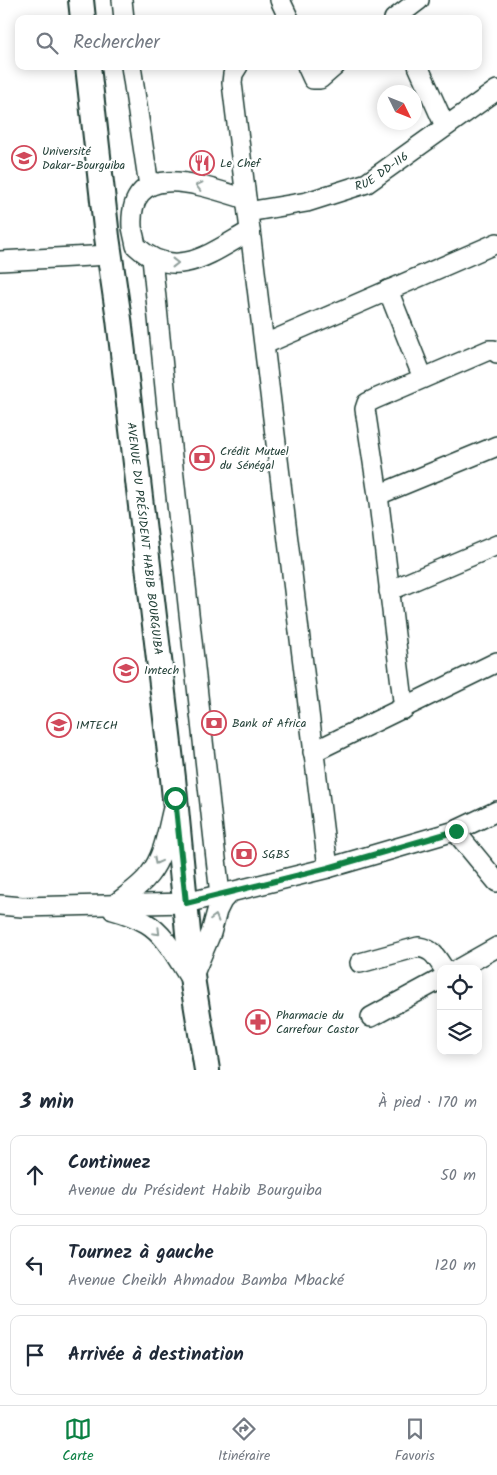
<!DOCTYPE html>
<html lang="fr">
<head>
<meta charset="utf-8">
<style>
	:root { --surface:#fff; --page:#f6f6f7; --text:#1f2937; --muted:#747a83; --line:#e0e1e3; --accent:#0b8043 }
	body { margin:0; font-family:Kalam,sans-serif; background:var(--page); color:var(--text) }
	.controls { position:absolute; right:15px; bottom:15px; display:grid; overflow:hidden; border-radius:10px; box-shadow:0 2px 12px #0003 }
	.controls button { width:45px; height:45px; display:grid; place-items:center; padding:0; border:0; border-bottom:1px solid var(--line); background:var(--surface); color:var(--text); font:25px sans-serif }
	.compass { position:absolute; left:377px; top:85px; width:45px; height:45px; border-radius:50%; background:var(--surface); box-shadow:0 2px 12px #0003; rotate:133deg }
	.stop { position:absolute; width:15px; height:15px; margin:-11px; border:4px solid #0b8043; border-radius:50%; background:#fff }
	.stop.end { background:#0b8043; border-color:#fff; box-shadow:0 1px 5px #0008 }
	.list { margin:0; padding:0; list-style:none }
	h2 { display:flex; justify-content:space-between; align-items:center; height:65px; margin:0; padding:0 20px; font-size:21px }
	h2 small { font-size:16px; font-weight:400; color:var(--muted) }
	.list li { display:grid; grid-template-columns:32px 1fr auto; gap:15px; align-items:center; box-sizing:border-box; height:80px; margin:0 10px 10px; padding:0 10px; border:1px solid var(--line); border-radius:10px }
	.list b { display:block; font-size:19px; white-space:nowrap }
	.list p { margin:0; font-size:16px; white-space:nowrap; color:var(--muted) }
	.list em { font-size:16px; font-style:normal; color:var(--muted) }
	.icon { flex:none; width:28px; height:28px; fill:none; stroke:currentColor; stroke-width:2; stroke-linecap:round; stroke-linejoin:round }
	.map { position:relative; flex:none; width:497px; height:1070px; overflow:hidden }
	.search { position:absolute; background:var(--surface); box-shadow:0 2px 12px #0003; left:15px; right:15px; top:15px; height:55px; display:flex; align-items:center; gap:12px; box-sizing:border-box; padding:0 18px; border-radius:10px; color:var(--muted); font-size:19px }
	.sheet { height:335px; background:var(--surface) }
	nav { display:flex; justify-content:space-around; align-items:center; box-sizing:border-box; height:70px; border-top:1px solid var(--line); background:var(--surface); font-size:14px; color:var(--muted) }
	nav a { display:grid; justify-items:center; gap:2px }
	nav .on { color:var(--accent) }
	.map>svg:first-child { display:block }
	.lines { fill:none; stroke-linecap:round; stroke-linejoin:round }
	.minor-casing { stroke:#1f3d34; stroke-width:22 }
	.major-casing { stroke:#1f3d34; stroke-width:28 }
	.minor { stroke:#fff; stroke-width:19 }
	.major { stroke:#fff; stroke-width:24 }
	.oneway { stroke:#8f9e9a }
	.route { stroke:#0b8043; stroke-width:6 }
	.labels { text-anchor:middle; stroke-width:4.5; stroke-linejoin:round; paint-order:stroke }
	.poi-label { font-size:12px; fill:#1f3d34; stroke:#fff; text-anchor:start }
	.street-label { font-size:12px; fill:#1f3d34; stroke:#fff }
</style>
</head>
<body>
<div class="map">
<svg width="497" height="1070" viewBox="0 0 497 1070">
	<rect width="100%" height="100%" fill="#fff"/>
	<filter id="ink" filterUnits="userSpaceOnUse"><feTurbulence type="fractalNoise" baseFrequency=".02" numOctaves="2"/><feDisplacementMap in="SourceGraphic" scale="10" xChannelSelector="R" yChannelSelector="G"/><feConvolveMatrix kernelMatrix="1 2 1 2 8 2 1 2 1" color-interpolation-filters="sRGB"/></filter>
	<g filter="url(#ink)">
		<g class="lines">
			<defs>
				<g id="minor">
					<polyline points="122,0 124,19"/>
					<polyline points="280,0 289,19"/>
					<polyline points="394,19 419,0"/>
					<polyline points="131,66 149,186"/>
					<polyline points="238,66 233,74 232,83 328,868"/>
					<polyline points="307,66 313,79 320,79 335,66"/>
					<polyline points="418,66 445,126"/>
					<path d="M246,199C208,188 128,155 132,227C133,233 135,240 136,246C176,283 212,252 250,231"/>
					<path id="s1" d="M248,212L307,202L367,183L497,90"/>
					<polyline points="152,258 174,477 220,895"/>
					<polyline points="0,261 109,255"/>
					<polyline points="388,290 423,378"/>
					<polyline points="265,344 497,243"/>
					<polyline points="378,495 497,446"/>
					<polyline points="389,591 497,545"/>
					<polyline points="404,709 378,495 365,409 367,403 375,399 489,350 494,350 497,353"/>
					<polyline points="313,752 497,662"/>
					<polyline points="455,831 497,882"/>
					<polyline points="0,905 22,907 186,903 328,868 455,831 497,811"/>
					<path d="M113,906C125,896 140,887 149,875C164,856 167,833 172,812"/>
					<path d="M113,910C124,913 135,917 146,923C167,935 179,963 193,983"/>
					<path d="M360,963L418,947C433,949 436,957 444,969"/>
					<polyline points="458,969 497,947"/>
					<polyline points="192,978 211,933 217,911 222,901 230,892"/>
					<polyline points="371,1017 441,979"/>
				</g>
				<g id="major">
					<polyline points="81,0 83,19"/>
					<path id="s2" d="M88,66L107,237L119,319L173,778L193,984L207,1070"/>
				</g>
			</defs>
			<!-- minor casing -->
			<use href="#minor" class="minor-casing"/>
			<!-- major casing -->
			<use href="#major" class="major-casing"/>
			<!-- minor -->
			<use href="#minor" class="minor"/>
			<!-- major -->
			<use href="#major" class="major"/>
		</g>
		<!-- one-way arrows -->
		<defs><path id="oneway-chevron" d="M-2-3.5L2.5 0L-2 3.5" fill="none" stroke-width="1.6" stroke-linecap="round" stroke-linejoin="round" transform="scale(1.25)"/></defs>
		<g class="oneway">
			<use href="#oneway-chevron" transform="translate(199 186) rotate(-166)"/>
			<use href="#oneway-chevron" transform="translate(175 263)"/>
			<use href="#oneway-chevron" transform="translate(157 861) rotate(118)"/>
			<use href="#oneway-chevron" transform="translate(215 918) rotate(-74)"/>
			<use href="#oneway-chevron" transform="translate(157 932) rotate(45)"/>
		</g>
	</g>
	<g class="lines" filter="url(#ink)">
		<!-- route -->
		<polyline class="route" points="175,798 186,903 328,868 456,831"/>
	</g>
	<!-- icons -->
	<defs>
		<symbol id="university-ring" viewBox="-11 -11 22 22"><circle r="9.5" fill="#fff" stroke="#d1495b" stroke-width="1.5"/><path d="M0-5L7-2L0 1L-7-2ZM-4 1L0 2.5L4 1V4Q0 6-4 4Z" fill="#d1495b"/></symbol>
		<symbol id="restaurant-ring" viewBox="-11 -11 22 22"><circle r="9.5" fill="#fff" stroke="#d1495b" stroke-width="1.5"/><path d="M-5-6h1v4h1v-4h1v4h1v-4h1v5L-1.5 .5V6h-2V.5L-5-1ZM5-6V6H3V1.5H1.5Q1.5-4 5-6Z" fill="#d1495b"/></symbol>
		<symbol id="bank-ring" viewBox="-11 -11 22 22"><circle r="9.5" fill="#fff" stroke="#d1495b" stroke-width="1.5"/><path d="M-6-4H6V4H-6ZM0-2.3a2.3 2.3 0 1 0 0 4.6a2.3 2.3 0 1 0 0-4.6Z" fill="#d1495b"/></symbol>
		<symbol id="school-ring" viewBox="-11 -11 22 22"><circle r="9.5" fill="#fff" stroke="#d1495b" stroke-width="1.5"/><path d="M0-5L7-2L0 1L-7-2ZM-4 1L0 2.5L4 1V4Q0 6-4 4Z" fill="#d1495b"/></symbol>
		<symbol id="pharmacy-ring" viewBox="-11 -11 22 22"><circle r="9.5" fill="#fff" stroke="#d1495b" stroke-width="1.5"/><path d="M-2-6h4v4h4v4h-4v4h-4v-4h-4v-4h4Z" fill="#d1495b"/></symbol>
	</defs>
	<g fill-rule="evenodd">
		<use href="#university-ring" x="10" y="144" width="28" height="28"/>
		<use href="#restaurant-ring" x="188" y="149" width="28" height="28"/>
		<use href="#bank-ring" x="188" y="444" width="28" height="28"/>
		<use href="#school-ring" x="112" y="656" width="28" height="28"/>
		<use href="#bank-ring" x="200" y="709" width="28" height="28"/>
		<use href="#university-ring" x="45" y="711" width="28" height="28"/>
		<use href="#bank-ring" x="230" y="840" width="28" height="28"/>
		<use href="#pharmacy-ring" x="244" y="1008" width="28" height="28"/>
	</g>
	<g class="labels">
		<!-- poi labels -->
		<g class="poi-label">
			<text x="42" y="155">Université<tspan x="42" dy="14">Dakar-Bourguiba</tspan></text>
			<text x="220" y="167">Le Chef</text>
			<text x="220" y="455">Crédit Mutuel<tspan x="220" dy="14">du Sénégal</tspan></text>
			<text x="144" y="674">Imtech</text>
			<text x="232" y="727">Bank of Africa</text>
			<text x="76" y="729">IMTECH</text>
			<text x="262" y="858">SGBS</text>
			<text x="276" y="1019">Pharmacie du<tspan x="276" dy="14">Carrefour Castor</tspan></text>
		</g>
		<!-- street labels -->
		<g class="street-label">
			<text dy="4" stroke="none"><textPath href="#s1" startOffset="141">RUE DD-116</textPath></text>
			<text dy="4" stroke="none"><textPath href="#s2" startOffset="476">AVENUE DU PRÉSIDENT HABIB BOURGUIBA</textPath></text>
		</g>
	</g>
</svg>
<div class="controls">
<button><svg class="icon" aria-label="locate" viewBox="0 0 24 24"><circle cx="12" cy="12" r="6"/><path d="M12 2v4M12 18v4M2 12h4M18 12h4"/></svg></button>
<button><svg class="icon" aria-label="layers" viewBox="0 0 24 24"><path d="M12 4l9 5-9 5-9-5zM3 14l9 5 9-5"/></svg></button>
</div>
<svg class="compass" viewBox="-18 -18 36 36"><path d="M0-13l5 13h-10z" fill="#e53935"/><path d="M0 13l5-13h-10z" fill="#747a83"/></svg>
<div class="stop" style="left:175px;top:798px"></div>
<div class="stop end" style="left:456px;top:831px"></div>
<div class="search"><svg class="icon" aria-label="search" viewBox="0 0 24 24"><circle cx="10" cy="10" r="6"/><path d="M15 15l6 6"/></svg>Rechercher</div>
</div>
<section class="sheet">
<h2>3 min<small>À pied · 170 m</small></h2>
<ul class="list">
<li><svg class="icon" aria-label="ahead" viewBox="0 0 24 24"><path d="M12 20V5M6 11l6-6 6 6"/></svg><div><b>Continuez</b><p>Avenue du Président Habib Bourguiba</p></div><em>50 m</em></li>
<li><svg class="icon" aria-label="left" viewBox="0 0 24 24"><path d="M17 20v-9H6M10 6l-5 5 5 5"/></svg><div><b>Tournez à gauche</b><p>Avenue Cheikh Ahmadou Bamba Mbacké</p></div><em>120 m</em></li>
<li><svg class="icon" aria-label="arrive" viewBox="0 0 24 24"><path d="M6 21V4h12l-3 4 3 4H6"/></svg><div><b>Arrivée à destination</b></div></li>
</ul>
</section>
<nav>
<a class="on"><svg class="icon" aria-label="map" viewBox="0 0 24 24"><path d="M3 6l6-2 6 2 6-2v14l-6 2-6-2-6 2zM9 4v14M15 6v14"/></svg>Carte</a>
<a><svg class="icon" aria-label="directions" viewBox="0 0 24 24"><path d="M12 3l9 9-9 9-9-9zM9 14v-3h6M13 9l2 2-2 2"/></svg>Itinéraire</a>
<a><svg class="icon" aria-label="saved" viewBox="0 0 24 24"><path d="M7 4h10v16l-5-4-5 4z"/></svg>Favoris</a>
</nav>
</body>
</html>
